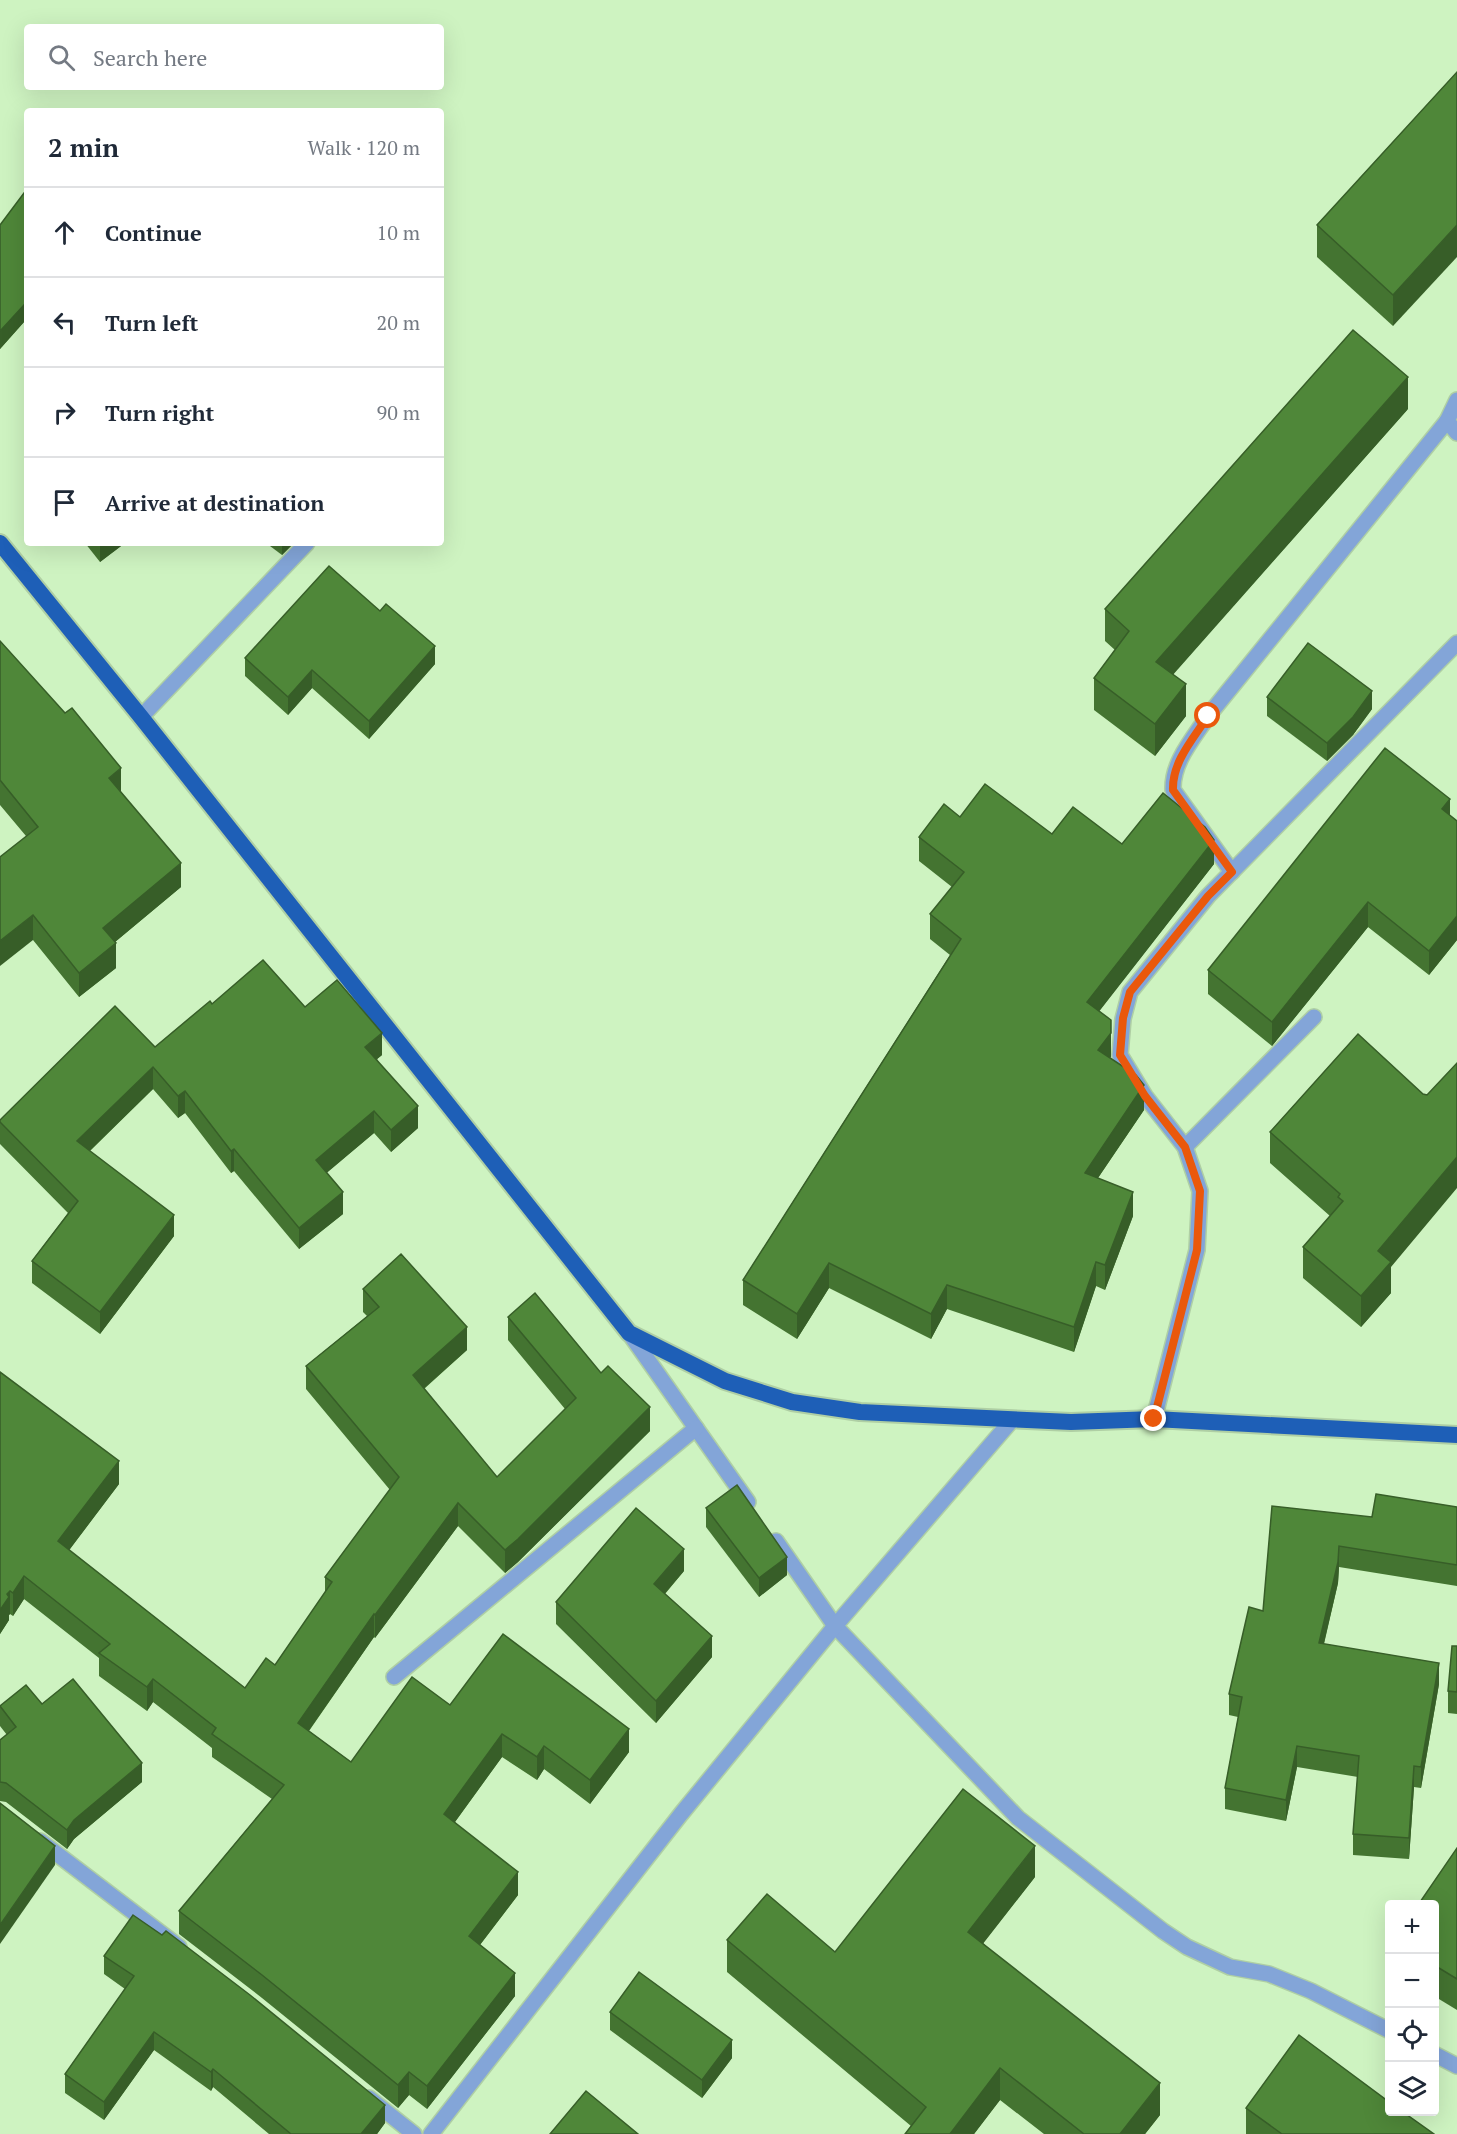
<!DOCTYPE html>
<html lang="en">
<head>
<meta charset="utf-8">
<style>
	:root { --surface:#fff; --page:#f6f6f7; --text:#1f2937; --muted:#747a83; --line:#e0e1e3 }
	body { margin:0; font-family:"PT Serif",serif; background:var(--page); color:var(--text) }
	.controls { position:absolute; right:18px; bottom:18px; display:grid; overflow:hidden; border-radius:6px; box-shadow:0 6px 24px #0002 }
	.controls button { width:54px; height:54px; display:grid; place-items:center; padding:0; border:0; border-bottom:2px solid var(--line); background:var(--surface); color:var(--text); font:30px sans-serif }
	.stop { position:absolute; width:18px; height:18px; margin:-14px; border:4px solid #ea580c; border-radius:50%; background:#fff }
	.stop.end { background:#ea580c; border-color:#fff; box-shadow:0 2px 6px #0008 }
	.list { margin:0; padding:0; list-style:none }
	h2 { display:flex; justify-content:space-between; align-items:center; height:78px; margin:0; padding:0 24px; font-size:26px }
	h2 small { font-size:20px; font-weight:400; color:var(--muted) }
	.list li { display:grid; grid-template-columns:39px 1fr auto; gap:18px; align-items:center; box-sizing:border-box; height:90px; padding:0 24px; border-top:2px solid var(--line) }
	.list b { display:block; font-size:22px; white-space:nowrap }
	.list em { font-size:20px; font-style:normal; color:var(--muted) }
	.icon { flex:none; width:33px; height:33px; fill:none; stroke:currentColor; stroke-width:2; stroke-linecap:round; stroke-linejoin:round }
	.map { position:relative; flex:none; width:1457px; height:2134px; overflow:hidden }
	.search { position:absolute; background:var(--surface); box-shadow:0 6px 24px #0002; left:24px; top:24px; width:420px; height:66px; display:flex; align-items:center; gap:15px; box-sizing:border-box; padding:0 21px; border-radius:6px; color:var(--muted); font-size:22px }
	.panel { position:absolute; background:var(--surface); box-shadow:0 6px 24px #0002; left:24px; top:108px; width:420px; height:438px; border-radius:6px }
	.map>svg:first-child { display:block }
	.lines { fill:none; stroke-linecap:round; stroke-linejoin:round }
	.minor-casing { stroke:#afcfa4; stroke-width:18 }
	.trunk-casing { stroke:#afcfa4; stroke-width:20 }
	.minor { stroke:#83a5d8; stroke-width:15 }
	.trunk { stroke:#1e5fb7; stroke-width:16 }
	.wall { fill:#447431 }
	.shaded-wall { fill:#375e28 }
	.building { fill:#4f8739; stroke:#375e28; stroke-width:1.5 }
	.route { stroke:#ea580c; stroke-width:8 }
</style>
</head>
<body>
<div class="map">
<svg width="1457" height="2134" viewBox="0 0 1457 2134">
	<rect width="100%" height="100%" fill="#cef3c1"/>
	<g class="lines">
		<defs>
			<g id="minor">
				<polyline points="1457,400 1447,421 1457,433"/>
				<polyline points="141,717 307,543"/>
				<path d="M1232,872L1173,790C1172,762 1193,739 1208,716L1447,421"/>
				<polyline points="1185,1147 1314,1017"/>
				<polyline points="629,1333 748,1502"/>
				<polyline points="1154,1419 1197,1250 1200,1191 1185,1147 1145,1096 1120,1055 1123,1019 1130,992 1208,896 1457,643"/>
				<polyline points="776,1541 835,1626 1018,1818 1163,1931 1187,1947 1230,1967 1269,1974 1311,1991 1390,2031"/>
				<polyline points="394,1677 696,1428"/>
				<polyline points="40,1841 179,1947"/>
				<polyline points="1434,2054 1457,2066"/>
				<polyline points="369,2098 414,2134"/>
				<polyline points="431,2134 681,1814 835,1626 1012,1420"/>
			</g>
			<polyline id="trunk" points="0,543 141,717 629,1333 725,1381 792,1402 860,1412 1071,1422 1154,1419 1457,1435"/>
		</defs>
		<!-- minor casing -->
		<use href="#minor" class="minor-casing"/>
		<!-- trunk casing -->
		<use href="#trunk" class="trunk-casing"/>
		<!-- minor -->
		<use href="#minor" class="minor"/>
		<!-- trunk -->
		<use href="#trunk" class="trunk"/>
	</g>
	<!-- wall -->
	<g class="wall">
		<polygon points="1457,72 1393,326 1317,257 1317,225"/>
		<polygon points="27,189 27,324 24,322 0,349 0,225"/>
		<polygon points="1408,409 1173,674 1186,716 1155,756 1094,710 1094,678 1115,650 1105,641 1105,609"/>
		<polygon points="85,543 125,543 100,562"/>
		<polygon points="266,543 294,543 282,555"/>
		<polygon points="380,611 435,664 369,739 312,688 288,715 245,676 245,658"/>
		<polygon points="0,641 121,792 181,887 115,942 116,968 79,997 33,940 26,836 0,805"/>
		<polygon points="1267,697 1372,709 1353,735 1327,761 1267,716"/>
		<polygon points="1450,815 1457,821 1457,940 1429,975 1368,927 1272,1046 1208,994 1208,970"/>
		<polygon points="960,817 1052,834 1122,844 1214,864 1099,1011 1110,1058 1144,1110 1098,1178 1133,1216 1105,1290 1096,1286 1074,1352 947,1309 931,1339 829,1288 797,1339 743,1305 743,1280 950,955 930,939 930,914 952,887 919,861 919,837"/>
		<polygon points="212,1004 305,1007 382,1055 377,1059 418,1128 391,1152 374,1133 326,1173 343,1214 299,1249 234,1171 231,1173 185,1113 178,1118 153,1089 90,1151 174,1236 100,1334 32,1283 32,1261 68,1213 0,1144 0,1120 155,1047"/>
		<polygon points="1358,1034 1391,1267 1391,1293 1361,1327 1303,1278 1303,1247 1330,1216 1270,1163 1270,1132"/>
		<polygon points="363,1289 467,1350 424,1389 497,1477 565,1409 508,1340 508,1317 650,1431 518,1562 505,1573 458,1526 375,1638 374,1637 309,1731 351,1762 450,1705 629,1752 590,1804 544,1769 537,1780 502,1757 455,1822 518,1895 480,1945 515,1996 427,2109 409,2095 398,2108 262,1998 179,1934 179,1911 272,1799 212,1757 212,1748 153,1702 147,1711 99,1676 99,1658 24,1599 13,1616 10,1614 9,1615 9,1620 0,1634 0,1372 119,1484 69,1550 245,1688 275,1665 325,1593 325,1577 390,1490 306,1389 306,1366 367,1316 363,1312"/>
		<polygon points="1457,1507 1457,1586 1339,1567 1338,1583 1324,1644 1439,1684 1421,1788 1414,1787 1409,1859 1353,1855 1353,1834 1358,1777 1297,1767 1286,1821 1225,1809 1225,1788 1238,1717 1229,1715 1229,1694 1263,1611 1372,1517"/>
		<polygon points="706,1508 787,1575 759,1597 706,1527"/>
		<polygon points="684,1571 665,1594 712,1657 656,1723 556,1624 556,1602"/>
		<polygon points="1457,1646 1457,1714 1448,1713 1448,1691"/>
		<polygon points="42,1704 142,1782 74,1839 67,1849 6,1802 0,1801 0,1740 7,1735 0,1726 0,1706"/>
		<polygon points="1457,1848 1457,2010 1434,1996 1434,1905"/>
		<polygon points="1035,1877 983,1943 1160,2115 1145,2134 1044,2134 1000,2100 974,2134 905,2134 911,2126 727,1972 727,1940 835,1952"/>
		<polygon points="104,1956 385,2123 377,2134 269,2134 213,2087 211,2091 154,2050 104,2120 65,2093 65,2074 125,1989 104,1974"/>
		<polygon points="610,2012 732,2058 702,2098 610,2030"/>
		<polygon points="1246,2108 1434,2134 1246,2134"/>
	</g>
	<!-- shaded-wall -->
	<g class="shaded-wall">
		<polygon points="1457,225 1457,257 1393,326 1393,295"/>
		<polygon points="24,305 24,322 0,349 0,331"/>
		<polygon points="1408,377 1408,409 1156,694 1156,662"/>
		<polygon points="100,543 125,543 100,562"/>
		<polygon points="282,543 294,543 282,555"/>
		<polygon points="435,646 435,664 369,739 369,721"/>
		<polygon points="312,670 312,688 288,715 288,697"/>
		<polygon points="1186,684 1186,716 1155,756 1155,724"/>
		<polygon points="1372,691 1372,709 1353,735 1327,761 1327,743"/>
		<polygon points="121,768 121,792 109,778"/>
		<polygon points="1450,799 1450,824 1442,809"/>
		<polygon points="1214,840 1214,864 1087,1027 1087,1002"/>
		<polygon points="181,863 181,887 103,952 103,928"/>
		<polygon points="1368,902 1368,927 1272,1046 1272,1022"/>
		<polygon points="33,915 33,940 0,966 0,941"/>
		<polygon points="1457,916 1457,940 1429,975 1429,951"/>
		<polygon points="116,943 116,968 79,997 79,973"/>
		<polygon points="1111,1020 1111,1057 1098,1074 1098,1050"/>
		<polygon points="382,1033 382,1055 365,1069 365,1047"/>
		<polygon points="153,1067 153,1089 77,1163 77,1141"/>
		<polygon points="1144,1085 1144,1110 1085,1197 1085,1173"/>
		<polygon points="185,1091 185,1113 178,1118 178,1096"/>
		<polygon points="418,1106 418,1128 391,1152 391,1130"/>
		<polygon points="374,1111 374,1133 316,1182 316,1160"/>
		<polygon points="234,1149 234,1171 231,1173 231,1151"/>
		<polygon points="1457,1157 1457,1188 1391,1267 1391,1293 1361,1327 1361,1296 1378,1251"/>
		<polygon points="343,1192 343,1214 299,1249 299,1228"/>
		<polygon points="1133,1192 1133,1216 1105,1290 1105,1265"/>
		<polygon points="174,1215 174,1236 100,1334 100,1312"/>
		<polygon points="1096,1262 1096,1286 1074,1352 1074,1327"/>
		<polygon points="829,1263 829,1288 797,1339 797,1314"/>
		<polygon points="947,1285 947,1309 931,1339 931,1314"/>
		<polygon points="467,1327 467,1350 413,1398 413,1375"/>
		<polygon points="650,1407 650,1431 518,1562 505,1573 505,1550"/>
		<polygon points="119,1461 119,1484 58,1565 58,1541"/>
		<polygon points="458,1503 458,1526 375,1638 375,1615"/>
		<polygon points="1339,1546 1339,1567 1338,1583 1319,1664 1319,1643"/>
		<polygon points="684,1549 684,1571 654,1606 654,1584"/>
		<polygon points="787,1557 787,1575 759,1597 759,1578"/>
		<polygon points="24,1576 24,1599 13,1616 13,1593"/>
		<polygon points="10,1591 10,1614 9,1615 9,1620 0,1634 0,1610 7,1594"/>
		<polygon points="374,1614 374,1637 298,1746 298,1723"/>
		<polygon points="712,1636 712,1657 656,1723 656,1701"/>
		<polygon points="1439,1663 1439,1684 1421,1788 1421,1767"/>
		<polygon points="153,1679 153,1702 147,1711 147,1687"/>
		<polygon points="629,1729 629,1752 590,1804 590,1780"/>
		<polygon points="502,1734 502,1757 444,1837 444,1814"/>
		<polygon points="544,1746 544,1769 537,1780 537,1757"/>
		<polygon points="1297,1746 1297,1767 1286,1821 1286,1800"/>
		<polygon points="142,1763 142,1782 74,1839 67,1849 67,1830 74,1820"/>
		<polygon points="1414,1766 1414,1787 1409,1859 1409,1838"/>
		<polygon points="55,1846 55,1865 0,1944 0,1925"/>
		<polygon points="1035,1846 1035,1877 968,1963 968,1932"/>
		<polygon points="518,1872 518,1895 469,1959 469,1936"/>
		<polygon points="515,1973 515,1996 427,2109 427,2086"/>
		<polygon points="154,2032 154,2050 104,2120 104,2102"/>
		<polygon points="732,2040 732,2058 702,2098 702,2080"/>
		<polygon points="1000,2068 1000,2100 974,2134 950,2134"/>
		<polygon points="213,2069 213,2087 211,2091 211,2072"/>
		<polygon points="409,2072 409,2095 398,2108 398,2085"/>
		<polygon points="1160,2083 1160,2115 1145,2134 1120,2134"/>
		<polygon points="385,2105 385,2123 377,2134 361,2134"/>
	</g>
	<!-- building -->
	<g class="building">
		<polygon points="1457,72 1457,225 1393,295 1317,225"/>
		<polygon points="27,189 27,307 24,305 0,331 0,225"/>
		<polygon points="1353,330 1408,377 1156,662 1186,684 1155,724 1094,678 1129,631 1105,609"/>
		<polygon points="329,566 380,611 386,604 435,646 369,721 312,670 288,697 245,658"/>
		<polygon points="0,641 65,713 72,708 121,768 109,778 181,863 103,928 116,943 79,973 33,915 0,941 0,857 38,827 0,780"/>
		<polygon points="1308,643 1372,691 1353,717 1327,743 1267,697"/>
		<polygon points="1385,748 1450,799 1442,809 1457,821 1457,916 1429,951 1368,902 1272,1022 1208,970"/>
		<polygon points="985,784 1052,834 1073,807 1122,844 1163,793 1205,827 1214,840 1087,1002 1111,1020 1111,1033 1098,1050 1136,1075 1144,1085 1085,1173 1133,1192 1105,1265 1096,1262 1074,1327 947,1285 931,1314 829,1263 797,1314 743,1280 961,939 930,914 964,872 919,837 944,804 960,817"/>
		<polygon points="263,960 305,1007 337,980 382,1033 365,1047 418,1106 391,1130 374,1111 316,1160 343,1192 299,1228 234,1149 231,1151 185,1091 178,1096 153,1067 77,1141 174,1215 100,1312 32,1261 78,1201 0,1122 0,1120 115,1006 155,1047 210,1001 212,1004"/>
		<polygon points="1358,1034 1423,1094 1427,1095 1457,1063 1457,1157 1378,1251 1391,1262 1361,1296 1303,1247 1343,1201 1338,1197 1340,1194 1270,1132"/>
		<polygon points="401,1254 467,1327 413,1375 497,1477 576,1398 508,1317 535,1293 601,1373 608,1366 650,1407 518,1539 505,1550 458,1503 375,1615 374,1614 298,1723 351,1762 412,1677 450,1705 503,1634 629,1729 590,1780 544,1746 537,1757 502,1734 444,1814 518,1872 469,1936 515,1973 427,2086 409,2072 398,2085 262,1975 179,1911 284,1785 212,1734 216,1728 153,1679 147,1687 99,1653 110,1644 24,1576 13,1593 10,1591 7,1594 9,1597 0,1610 0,1372 119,1461 58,1541 245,1688 266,1658 275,1665 332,1582 325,1577 399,1477 306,1366 379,1307 363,1289"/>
		<polygon points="737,1485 787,1557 759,1578 706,1508"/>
		<polygon points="1376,1494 1457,1507 1457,1565 1339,1546 1338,1562 1319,1643 1439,1663 1421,1767 1414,1766 1409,1838 1353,1834 1359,1756 1297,1746 1286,1800 1225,1788 1242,1697 1229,1694 1249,1607 1263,1611 1272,1506 1372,1517"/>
		<polygon points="636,1508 684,1549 654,1584 712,1636 656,1701 556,1602"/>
		<polygon points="1452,1646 1457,1646 1457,1692 1448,1691"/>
		<polygon points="73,1679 142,1763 74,1820 67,1830 6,1783 0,1782 0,1740 16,1727 0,1706 26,1685 42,1704"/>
		<polygon points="963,1789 1035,1846 968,1932 1160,2083 1120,2134 1084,2134 1000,2068 950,2134 905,2134 926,2107 727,1940 767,1894 835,1952"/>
		<polygon points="0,1803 55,1846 0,1925"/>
		<polygon points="1457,1848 1457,1979 1434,1965 1434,1905 1418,1905"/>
		<polygon points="133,1915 162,1935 166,1931 250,1995 385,2105 361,2134 291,2134 213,2069 211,2072 154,2032 104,2102 65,2074 134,1976 104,1956"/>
		<polygon points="639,1972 732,2040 702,2080 610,2012"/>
		<polygon points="1299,2035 1389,2102 1389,2112 1403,2112 1434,2134 1282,2134 1246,2108"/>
		<polygon points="586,2091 638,2134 550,2134"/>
	</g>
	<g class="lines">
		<!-- route -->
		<path class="route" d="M1154,1419L1197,1250L1200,1191L1185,1147L1145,1096L1120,1055L1123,1018L1130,992L1208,896L1232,872L1173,790C1172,762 1193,739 1208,716"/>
	</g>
</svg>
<div class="controls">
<button>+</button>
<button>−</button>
<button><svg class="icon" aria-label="locate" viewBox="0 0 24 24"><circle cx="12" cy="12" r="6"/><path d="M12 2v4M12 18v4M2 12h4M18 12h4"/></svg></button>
<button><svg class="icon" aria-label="layers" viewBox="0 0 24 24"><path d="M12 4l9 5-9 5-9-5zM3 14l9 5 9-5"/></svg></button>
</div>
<div class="stop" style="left:1208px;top:716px"></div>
<div class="stop end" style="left:1154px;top:1419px"></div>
<div class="search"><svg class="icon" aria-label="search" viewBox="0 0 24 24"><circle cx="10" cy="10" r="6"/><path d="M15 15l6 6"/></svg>Search here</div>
<section class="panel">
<h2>2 min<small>Walk · 120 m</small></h2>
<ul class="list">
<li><svg class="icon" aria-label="ahead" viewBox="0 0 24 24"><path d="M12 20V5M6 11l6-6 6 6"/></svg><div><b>Continue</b></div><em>10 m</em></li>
<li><svg class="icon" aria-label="left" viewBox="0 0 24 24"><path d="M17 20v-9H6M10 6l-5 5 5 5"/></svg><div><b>Turn left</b></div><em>20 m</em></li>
<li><svg class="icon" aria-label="right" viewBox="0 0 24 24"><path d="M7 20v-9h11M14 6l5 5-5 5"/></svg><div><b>Turn right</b></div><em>90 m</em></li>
<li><svg class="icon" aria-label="arrive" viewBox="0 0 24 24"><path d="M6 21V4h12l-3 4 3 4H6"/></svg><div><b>Arrive at destination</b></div></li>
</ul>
</section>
</div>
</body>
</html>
